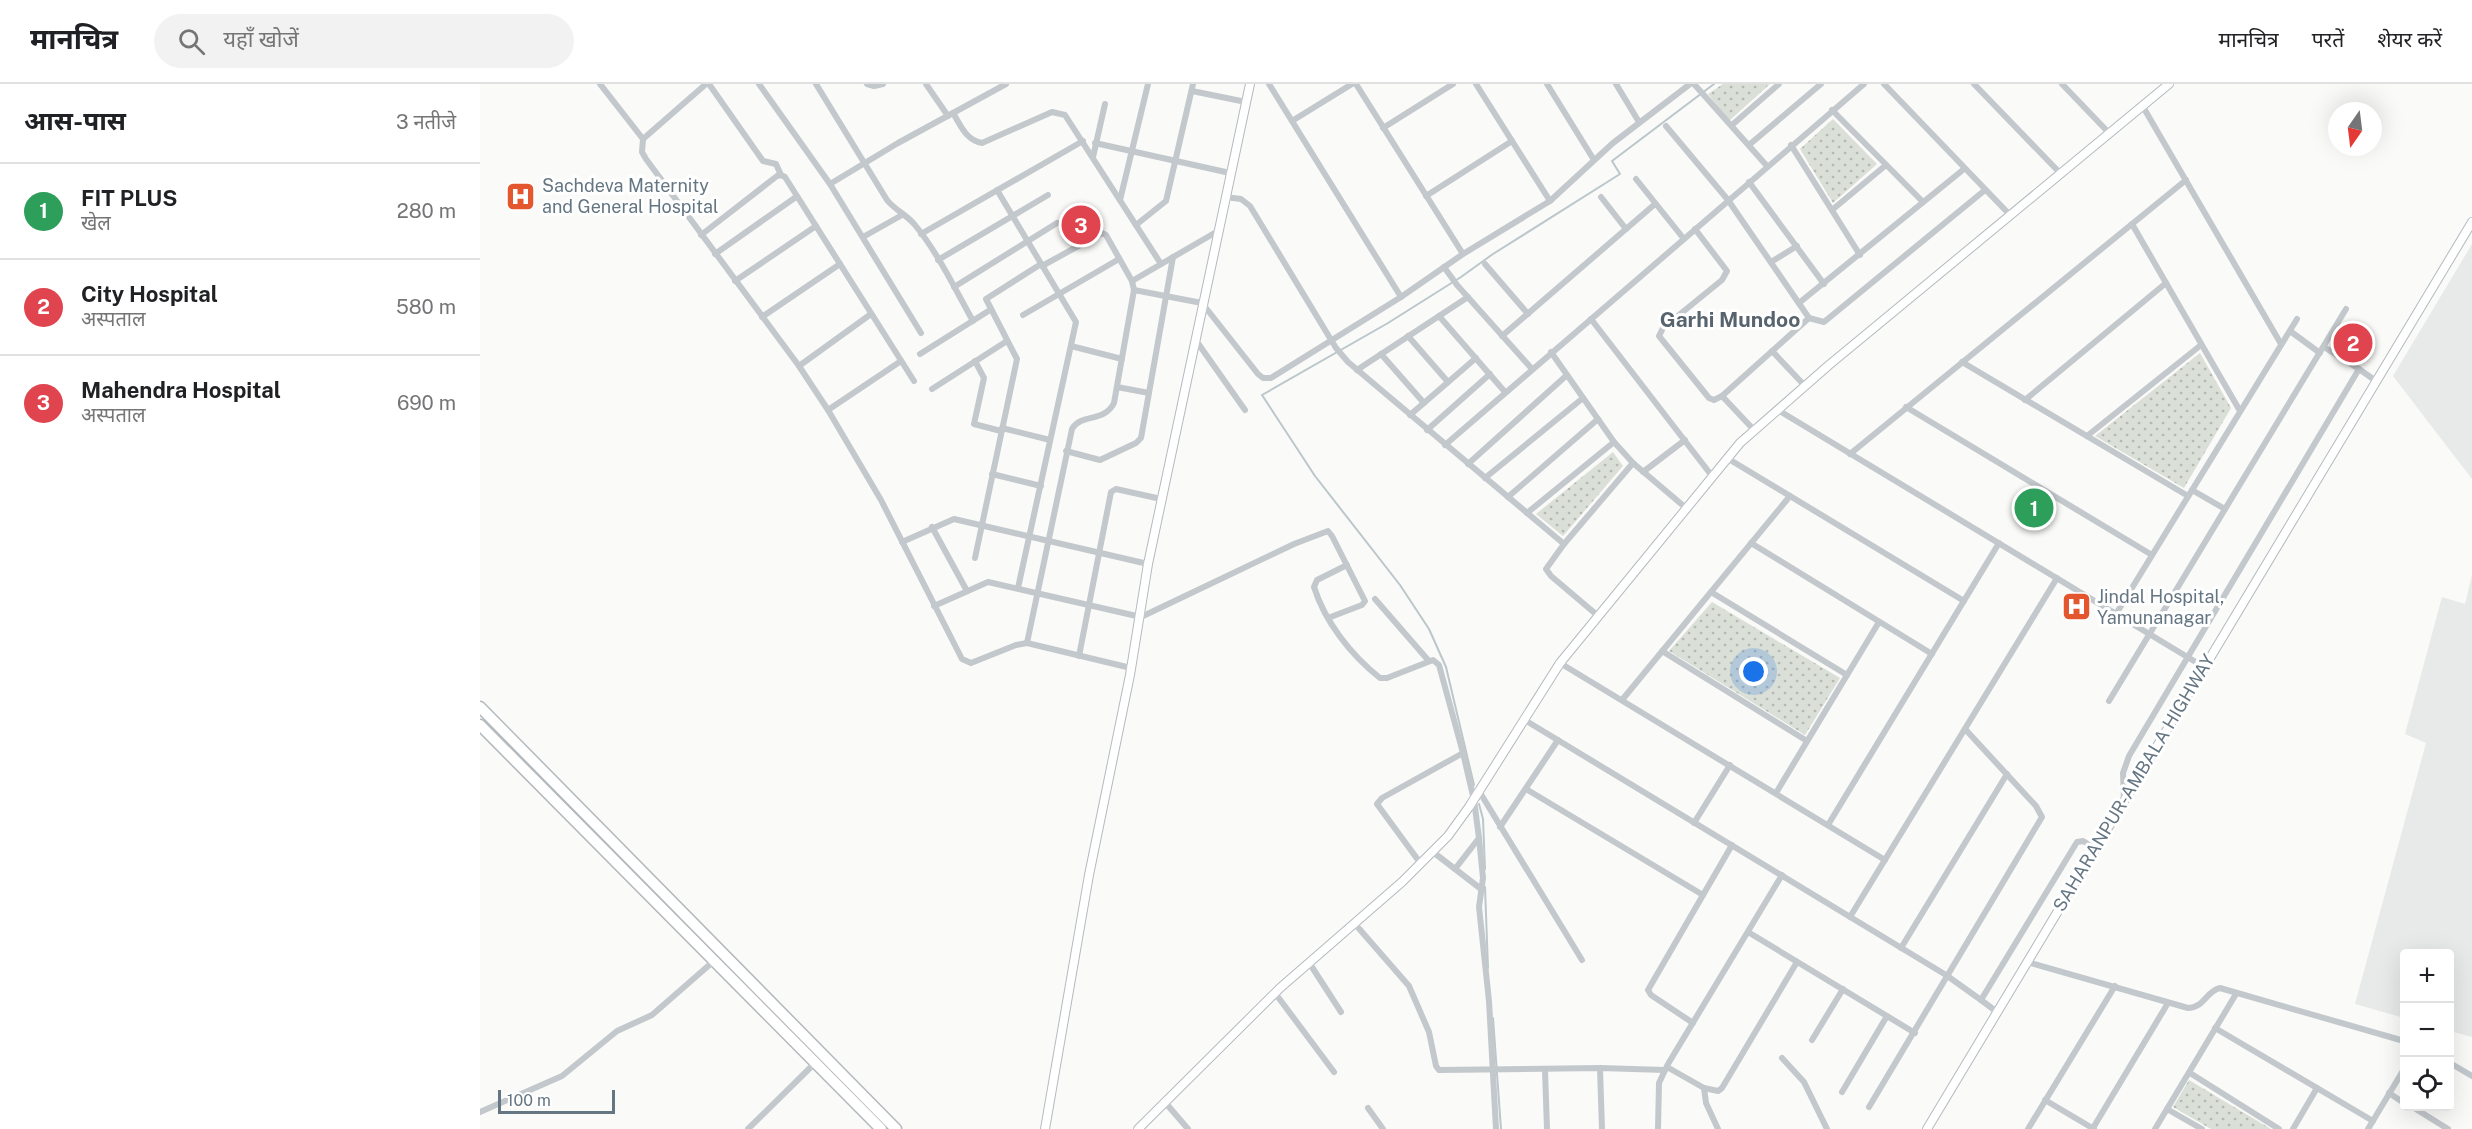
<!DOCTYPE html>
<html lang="hi">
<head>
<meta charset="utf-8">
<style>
	:root { --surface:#fff; --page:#f2f2f2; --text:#202124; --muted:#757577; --line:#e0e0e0; --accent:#e4572e }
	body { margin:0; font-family:"Public Sans","Noto Sans Devanagari",sans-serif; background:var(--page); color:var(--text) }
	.controls { position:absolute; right:18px; bottom:18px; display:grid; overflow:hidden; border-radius:6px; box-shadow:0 6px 24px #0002 }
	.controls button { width:54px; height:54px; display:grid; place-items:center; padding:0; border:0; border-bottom:2px solid var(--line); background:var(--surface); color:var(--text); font:30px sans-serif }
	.compass { position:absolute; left:1848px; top:18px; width:54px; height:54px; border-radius:50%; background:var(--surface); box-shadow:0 6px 24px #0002; rotate:194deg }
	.scale { position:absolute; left:18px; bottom:15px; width:117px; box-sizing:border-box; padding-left:6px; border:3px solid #657683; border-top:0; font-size:16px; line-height:21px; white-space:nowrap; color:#657683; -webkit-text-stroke:4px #fff; paint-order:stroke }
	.you { position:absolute; left:1274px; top:588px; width:21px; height:21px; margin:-15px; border:4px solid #fff; border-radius:50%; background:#1a73e8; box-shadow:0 0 0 9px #1a73e833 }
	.badge { display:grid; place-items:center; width:39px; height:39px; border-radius:50%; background:var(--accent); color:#fff; font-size:20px; font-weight:700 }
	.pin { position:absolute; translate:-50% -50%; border:3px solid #fff; box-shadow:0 2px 6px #0006 }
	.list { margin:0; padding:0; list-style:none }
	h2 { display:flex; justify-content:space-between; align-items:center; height:78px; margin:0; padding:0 24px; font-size:26px }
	h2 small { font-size:20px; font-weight:400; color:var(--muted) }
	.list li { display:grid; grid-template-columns:39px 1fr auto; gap:18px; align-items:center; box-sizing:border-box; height:96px; padding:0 24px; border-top:2px solid var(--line) }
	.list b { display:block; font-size:22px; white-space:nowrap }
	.list p { margin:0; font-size:20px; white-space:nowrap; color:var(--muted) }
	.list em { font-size:20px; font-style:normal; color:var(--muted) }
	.icon { flex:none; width:33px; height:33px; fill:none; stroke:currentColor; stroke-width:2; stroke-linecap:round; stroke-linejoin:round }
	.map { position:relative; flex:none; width:1992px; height:1045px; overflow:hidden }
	header { display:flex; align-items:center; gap:36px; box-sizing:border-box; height:84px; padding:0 30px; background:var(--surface); border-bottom:2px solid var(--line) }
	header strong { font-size:28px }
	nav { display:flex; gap:33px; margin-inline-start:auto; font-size:21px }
	.search { width:420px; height:54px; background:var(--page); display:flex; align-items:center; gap:15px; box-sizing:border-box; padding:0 21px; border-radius:33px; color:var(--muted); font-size:22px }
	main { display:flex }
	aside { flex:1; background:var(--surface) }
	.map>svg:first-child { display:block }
	.built { fill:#e8e9e9 }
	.park { fill:url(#park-dots) }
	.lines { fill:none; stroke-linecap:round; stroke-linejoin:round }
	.stream { stroke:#bbc7cb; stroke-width:2 }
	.secondary-casing { stroke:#b3babf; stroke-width:10 }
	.highway-casing { stroke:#b4b9bd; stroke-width:13 }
	.street { stroke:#c3c8cc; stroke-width:6 }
	.secondary { stroke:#fff; stroke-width:8 }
	.highway { stroke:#fff; stroke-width:10 }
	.labels { text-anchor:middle; stroke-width:6; stroke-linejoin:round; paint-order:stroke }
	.poi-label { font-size:18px; fill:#657683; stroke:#fff; text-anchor:start }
	.street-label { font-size:18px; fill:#657683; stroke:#fff }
	.quarter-label { font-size:21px; font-weight:bold; fill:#57646e; stroke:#fff }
</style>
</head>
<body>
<header>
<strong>मानचित्र</strong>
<div class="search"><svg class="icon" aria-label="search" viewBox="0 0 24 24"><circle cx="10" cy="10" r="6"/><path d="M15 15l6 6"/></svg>यहाँ खोजें</div>
<nav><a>मानचित्र</a><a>परतें</a><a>शेयर करें</a></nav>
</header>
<main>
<aside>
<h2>आस-पास<small>3 नतीजे</small></h2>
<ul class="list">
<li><span class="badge" style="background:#2e9e5b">1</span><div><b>FIT PLUS</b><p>खेल</p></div><em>280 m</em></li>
<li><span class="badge" style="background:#e0444e">2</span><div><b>City Hospital</b><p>अस्पताल</p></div><em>580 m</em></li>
<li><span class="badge" style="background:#e0444e">3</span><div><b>Mahendra Hospital</b><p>अस्पताल</p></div><em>690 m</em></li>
</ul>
</aside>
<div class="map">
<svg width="1992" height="1045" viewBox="0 0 1992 1045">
	<defs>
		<pattern id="park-dots" width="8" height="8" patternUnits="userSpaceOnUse" patternTransform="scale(1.5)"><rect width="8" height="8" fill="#dadfd7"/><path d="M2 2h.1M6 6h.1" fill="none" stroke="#b4b9b4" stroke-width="1.8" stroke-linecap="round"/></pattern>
	</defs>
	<rect width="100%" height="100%" fill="#fafaf8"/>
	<!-- built -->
	<g class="built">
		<polygon points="1992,160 1992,395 1913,292"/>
		<polygon points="1992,491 1992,953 1970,947 1970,870 1924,870 1924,934 1875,920 1946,659 1925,650 1962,513 1985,520"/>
	</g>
	<!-- park -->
	<g class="park">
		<polygon points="1243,0 1290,0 1249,37 1228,10"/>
		<polygon points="1353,35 1397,80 1353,119 1320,65"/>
		<polygon points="1720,269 1751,324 1704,404 1615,352"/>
		<polygon points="1133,368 1143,382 1083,452 1056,430"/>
		<polygon points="1232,518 1360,594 1325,651 1189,567"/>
		<polygon points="1709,996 1791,1045 1731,1045 1693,1023"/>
	</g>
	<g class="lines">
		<!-- stream -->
		<g class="stream">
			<polyline points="994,701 966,583 949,545 920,501 835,392 782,311 908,239 981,193 1013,170 1140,90 1132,77 1234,0"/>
			<polyline points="999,720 1003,735 1005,785"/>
			<polyline points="1005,803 1008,884"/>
			<polyline points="1013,934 1021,1045"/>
		</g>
		<defs>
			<g id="secondary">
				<polyline points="565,1045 609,791 650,591 668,480 770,0"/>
				<polyline points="658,1045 800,904 922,798 968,752 989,723 1080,579 1260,359 1349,281 1689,0"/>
				<polyline points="1447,1045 1992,138"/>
			</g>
			<g id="highway">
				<polyline points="0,623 416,1045"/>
				<polyline points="0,641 401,1045"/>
			</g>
		</defs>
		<!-- secondary casing -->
		<use href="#secondary" class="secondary-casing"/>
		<!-- highway casing -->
		<use href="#highway" class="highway-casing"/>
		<!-- street -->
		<g class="street">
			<polyline points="120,0 163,55 162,68 166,75 319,282 348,326 401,416 482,575 491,579 536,561 547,559 651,584"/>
			<polyline points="229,0 283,77 296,80 301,91 305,93 434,297"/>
			<polyline points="279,0 350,100 441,249"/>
			<path d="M336,0L407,116C415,126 427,131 435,141C458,169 475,205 493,237"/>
			<polyline points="387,0 394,2 403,0"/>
			<polyline points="446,0 468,32"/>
			<polyline points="789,0 921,213"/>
			<polyline points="876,0 983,170"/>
			<polyline points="996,0 1070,117"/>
			<polyline points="1067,0 1114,76"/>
			<polyline points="1136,0 1159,38"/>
			<polyline points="1214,0 1287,82"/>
			<polyline points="1404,0 1530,131"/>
			<polyline points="1494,0 1580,89"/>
			<polyline points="1582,0 1629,49"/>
			<polyline points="712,7 766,18"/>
			<polyline points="1662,21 1801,260"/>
			<polyline points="1352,26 1443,118"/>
			<path d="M473,29C481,42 486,56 502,59L572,28L585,31L681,180"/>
			<polyline points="812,37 872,0"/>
			<polyline points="1252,41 1299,0"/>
			<polyline points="1186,42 1248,116 1329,234 1344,238 1505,106"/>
			<polyline points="903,44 973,0"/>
			<polyline points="163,55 226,0"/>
			<polyline points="615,59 750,89"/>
			<polyline points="1269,61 1341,0"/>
			<polyline points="1311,61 1380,171"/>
			<polyline points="613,73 625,20"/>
			<polyline points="1156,95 1204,155"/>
			<polyline points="1269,98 1344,200"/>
			<polyline points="350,100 418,59 526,0"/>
			<polyline points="517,106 596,238 538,504"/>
			<polyline points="946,112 1032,57"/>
			<polyline points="745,113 761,115 770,122 856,264 868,278 1084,460"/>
			<polyline points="1121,113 1146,145"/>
			<polyline points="640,116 668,0"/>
			<polyline points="1352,126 1406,81"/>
			<polyline points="1652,140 1760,327"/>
			<polyline points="656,141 686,117 713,0"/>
			<polyline points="1215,145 1247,187 1242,196 1183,244 1179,252 1229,314 1234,316 1242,312 1329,234"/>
			<polyline points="441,150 603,57"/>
			<polyline points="221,151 297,92 301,91"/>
			<polyline points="383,153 422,131"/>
			<polyline points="235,170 316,113"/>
			<polyline points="458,176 568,111"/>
			<polyline points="1291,178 1317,162"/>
			<polyline points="1005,180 1048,230"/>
			<polyline points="964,183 977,201 1052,285"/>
			<polyline points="255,197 336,142"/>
			<polyline points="652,197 738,147"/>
			<polyline points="474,203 577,139"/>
			<polyline points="654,206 722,219 778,290 783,294 791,294 921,213 983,170 1070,117 1133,59 1210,0"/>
			<polyline points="1319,219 1484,85"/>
			<polyline points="543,231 639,175"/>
			<polyline points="959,232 1025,308"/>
			<polyline points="282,233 360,180"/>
			<polyline points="1111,235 1232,392"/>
			<polyline points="1810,247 1840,269"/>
			<polyline points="928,252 968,298"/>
			<polyline points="1022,252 1175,120"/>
			<polyline points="715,255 765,326"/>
			<polyline points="591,262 642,275"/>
			<polyline points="1844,263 1879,285"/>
			<polyline points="1292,267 1325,302"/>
			<polyline points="1071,268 1134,358 1153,379 1206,424"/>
			<polyline points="440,270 510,226"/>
			<polyline points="901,270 944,319"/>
			<polyline points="495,277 504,294 494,340 521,347"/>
			<polyline points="1482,278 1708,412"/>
			<polyline points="319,282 391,230"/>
			<polyline points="877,286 988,213"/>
			<polyline points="637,303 669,309"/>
			<polyline points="452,305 527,257"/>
			<polyline points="1242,312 1274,346"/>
			<polyline points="1545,316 1686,199"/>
			<polyline points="1426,323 1672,471"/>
			<polyline points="348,326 421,277"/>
			<polyline points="1298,326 1724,583"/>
			<polyline points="930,331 996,274"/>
			<polyline points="522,344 570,356"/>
			<polyline points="947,346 1010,290"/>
			<polyline points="1607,352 1721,261"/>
			<polyline points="965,361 1384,0"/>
			<polyline points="586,367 620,376 656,359 661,354 693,173"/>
			<polyline points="1370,370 1706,96"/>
			<polyline points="1247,374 1484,517"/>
			<polyline points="988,380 1087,291"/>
			<polyline points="1163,388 1205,356"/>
			<polyline points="512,390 561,402"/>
			<polyline points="1005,394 1103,314"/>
			<polyline points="1712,406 1745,425"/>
			<polyline points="1028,413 1118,335"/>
			<polyline points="1047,429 1134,358"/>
			<polyline points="452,443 487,507"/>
			<polyline points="422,458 474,435 668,480"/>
			<polyline points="1271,459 1452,570"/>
			<polyline points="495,474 537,275 506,215 561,180"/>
			<path d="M867,481L837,496L834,503C845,538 871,571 900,594H907L953,576L959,581L983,669L994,716L999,754L1003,794L999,823L1009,917L1016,1045"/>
			<polyline points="1231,508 1367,591"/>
			<polyline points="895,515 948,576"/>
			<polyline points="454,522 508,498 661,533 814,460 848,447 852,452 885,517 882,521 848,534"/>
			<polyline points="1636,530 1817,235"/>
			<polyline points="1117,531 1071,492 1066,485 1084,460 1153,379"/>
			<path d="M547,559L592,345C601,329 624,339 634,319L654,206L652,197L626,151L622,149L562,182"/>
			<polyline points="1182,567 1327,657"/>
			<polyline points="599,572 631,408 636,405 681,415"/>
			<polyline points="1080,579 1405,776"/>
			<polyline points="1142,616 1310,412"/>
			<polyline points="1629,617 1866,225"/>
			<polyline points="1043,635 1466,891 1501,916"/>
			<polyline points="1046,705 1223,811"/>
			<polyline points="999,707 1102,876"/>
			<polyline points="1296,709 1399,538"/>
			<polyline points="1644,716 1643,689 1649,672 1879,285 1896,297"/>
			<polyline points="1214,739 1250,681"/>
			<polyline points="1348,741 1519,459"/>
			<polyline points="1020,743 1078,656"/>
			<polyline points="953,768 1001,805"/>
			<polyline points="941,780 897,720 902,714 983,669"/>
			<polyline points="975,785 999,754"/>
			<polyline points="1370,833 1577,494"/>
			<polyline points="875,840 929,902 949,948 956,982 959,986 1120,984 1185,986"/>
			<polyline points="1268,848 1435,949"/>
			<polyline points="1421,864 1527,690"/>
			<path d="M1547,878L1708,924C1724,924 1726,907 1740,904L1924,957"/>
			<polyline points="830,880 861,928"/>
			<polyline points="795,909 854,988"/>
			<polyline points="1517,928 1501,916 1597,758 1603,757 1615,764"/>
			<polyline points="1213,939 1171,911 1168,906 1252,761"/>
			<polyline points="1735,944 1893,1037"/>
			<polyline points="1332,956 1363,905"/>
			<polyline points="1302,974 1324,998 1347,1045"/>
			<polyline points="1970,979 1992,992"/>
			<polyline points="1187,983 1224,1004 1238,1007 1242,1004 1317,878"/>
			<polyline points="1120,984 1122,1045"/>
			<polyline points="1065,986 1067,1045"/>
			<polyline points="1710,989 1799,1045"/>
			<polyline points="1224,1004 1226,1019 1238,1045"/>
			<polyline points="1362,1008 1407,932"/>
			<polyline points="1909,1009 1924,1019"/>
			<polyline points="1565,1016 1614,1045"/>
			<polyline points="684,1017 708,1045"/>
			<polyline points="1931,1022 1968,1045"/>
			<polyline points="1389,1023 1562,733 1556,722 1485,645"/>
			<polyline points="888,1024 903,1045"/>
			<polyline points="1687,1025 1722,1045"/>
			<polyline points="0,1028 82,992 137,947 172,931 235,876"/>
			<polyline points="1613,1044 1688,919"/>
			<polyline points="268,1045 335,979"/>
			<polyline points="1178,1045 1179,999 1188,980 1302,791"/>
			<polyline points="1548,1045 1635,902"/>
			<polyline points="1675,1045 1756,910"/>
			<polyline points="1813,1045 1837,1004"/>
			<polyline points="1888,1045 1924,985"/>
		</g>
		<!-- secondary -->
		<use href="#secondary" class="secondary"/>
		<!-- highway -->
		<use href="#highway" class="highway"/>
	</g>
	<!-- icons -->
	<defs>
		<symbol id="hospital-square" viewBox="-11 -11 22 22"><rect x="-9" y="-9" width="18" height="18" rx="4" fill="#e4572e" stroke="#fff"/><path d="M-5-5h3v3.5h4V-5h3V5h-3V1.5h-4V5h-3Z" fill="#fff"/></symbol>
	</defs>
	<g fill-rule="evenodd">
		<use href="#hospital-square" x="24" y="96" width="33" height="33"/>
		<use href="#hospital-square" x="1580" y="506" width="33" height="33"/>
	</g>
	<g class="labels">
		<!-- poi labels -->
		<g class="poi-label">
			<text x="62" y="108">Sachdeva Maternity<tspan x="62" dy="21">and General Hospital</tspan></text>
			<text x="1617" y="519">Jindal Hospital,<tspan x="1617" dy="21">Yamunanagar</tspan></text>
		</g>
		<!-- street labels -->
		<g class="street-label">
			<text transform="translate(1654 699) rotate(-59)" y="6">SAHARANPUR-AMBALA HIGHWAY</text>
		</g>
		<!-- quarter labels -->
		<g class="quarter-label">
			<text x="1250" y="243">Garhi Mundoo</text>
		</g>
	</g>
</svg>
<div class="controls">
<button>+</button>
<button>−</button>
<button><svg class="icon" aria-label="locate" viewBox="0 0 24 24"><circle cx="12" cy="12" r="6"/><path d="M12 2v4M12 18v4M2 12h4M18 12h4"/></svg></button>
</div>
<svg class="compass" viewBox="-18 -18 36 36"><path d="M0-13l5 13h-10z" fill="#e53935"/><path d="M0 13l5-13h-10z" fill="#757577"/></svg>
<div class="scale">100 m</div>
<div class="you"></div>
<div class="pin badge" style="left:1554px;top:424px;background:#2e9e5b">1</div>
<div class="pin badge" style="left:1873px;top:259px;background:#e0444e">2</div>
<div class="pin badge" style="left:601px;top:141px;background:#e0444e">3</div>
</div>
</main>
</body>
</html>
